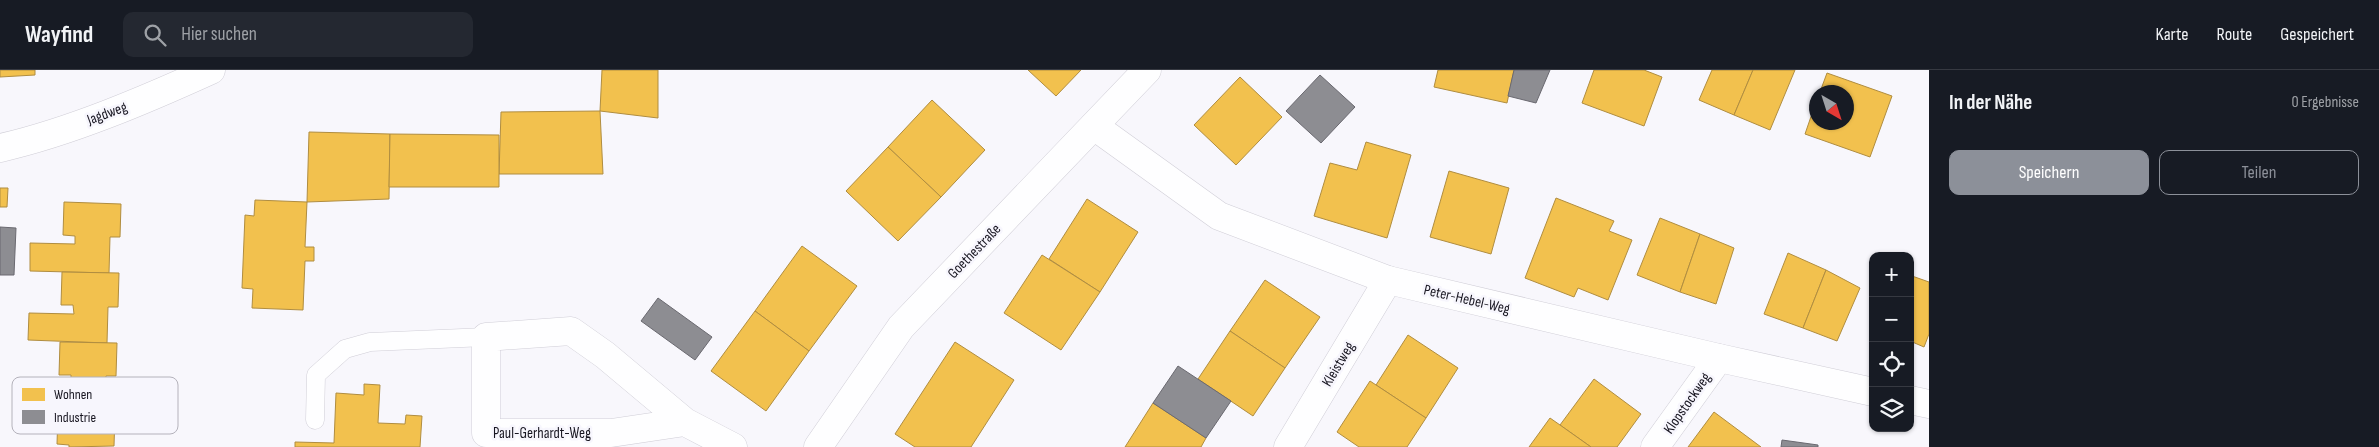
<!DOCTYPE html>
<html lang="de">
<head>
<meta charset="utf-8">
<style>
	:root { --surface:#171b24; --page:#242831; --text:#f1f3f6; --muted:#9ea1a6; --line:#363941; --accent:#8c9099 }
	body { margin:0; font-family:"Sofia Sans Condensed",sans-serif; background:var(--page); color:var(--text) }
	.controls { position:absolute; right:15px; bottom:15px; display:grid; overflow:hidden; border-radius:10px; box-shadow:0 1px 4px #0004 }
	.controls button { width:45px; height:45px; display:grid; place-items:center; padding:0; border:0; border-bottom:1px solid var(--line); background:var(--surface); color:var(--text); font:25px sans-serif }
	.compass { position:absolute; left:1809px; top:15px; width:45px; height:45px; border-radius:50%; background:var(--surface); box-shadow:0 1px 4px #0004; rotate:141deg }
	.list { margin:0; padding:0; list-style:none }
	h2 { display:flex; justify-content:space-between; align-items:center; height:65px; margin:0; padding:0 20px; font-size:21px }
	h2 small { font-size:16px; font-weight:400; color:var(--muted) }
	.actions { display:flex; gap:10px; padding:15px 20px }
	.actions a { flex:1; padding:11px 0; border:1px solid var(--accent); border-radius:10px; text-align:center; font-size:18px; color:var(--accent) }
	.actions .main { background:var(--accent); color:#fff }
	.icon { flex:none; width:28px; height:28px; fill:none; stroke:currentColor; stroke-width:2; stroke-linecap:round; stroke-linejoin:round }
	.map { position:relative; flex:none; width:1929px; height:377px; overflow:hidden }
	header { display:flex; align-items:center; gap:30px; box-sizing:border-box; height:70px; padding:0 25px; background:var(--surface); border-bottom:1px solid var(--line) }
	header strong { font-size:24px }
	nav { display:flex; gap:28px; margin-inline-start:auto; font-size:18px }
	.search { width:350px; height:45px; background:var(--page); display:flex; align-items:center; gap:12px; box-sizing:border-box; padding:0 18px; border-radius:10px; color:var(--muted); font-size:19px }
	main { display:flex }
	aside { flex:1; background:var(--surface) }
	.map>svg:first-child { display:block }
	.homes { fill:#f2c14e; stroke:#b08d40 }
	.industry { fill:#8d8d92; stroke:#6a6970 }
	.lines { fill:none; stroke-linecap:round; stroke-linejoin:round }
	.service-casing { stroke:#d0ced7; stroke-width:19 }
	.minor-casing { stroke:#d0ced7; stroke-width:29 }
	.service { stroke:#fefeff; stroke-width:18 }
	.minor { stroke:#fefeff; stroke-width:28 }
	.labels { text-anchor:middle; stroke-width:5; stroke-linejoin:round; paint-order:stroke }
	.street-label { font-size:15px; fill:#171520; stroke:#f7f6fd }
	.key { fill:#f7f6fd; stroke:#b4b2bb; stroke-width:1 }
	.key-label { font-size:14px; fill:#171520 }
</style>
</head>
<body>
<header>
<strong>Wayfind</strong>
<div class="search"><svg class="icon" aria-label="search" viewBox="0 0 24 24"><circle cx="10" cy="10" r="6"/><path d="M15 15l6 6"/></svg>Hier suchen</div>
<nav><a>Karte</a><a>Route</a><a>Gespeichert</a></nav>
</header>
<main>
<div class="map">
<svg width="1929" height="377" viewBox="0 0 1929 377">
	<rect width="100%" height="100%" fill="#f8f7fc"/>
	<!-- homes -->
	<g class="homes">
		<polygon points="0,0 35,0 35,5 0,7"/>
		<polygon points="602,0 658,0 658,48 600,41"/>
		<polygon points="1028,0 1081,0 1056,26"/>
		<polygon points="1438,0 1514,0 1507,33 1434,17"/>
		<polygon points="1594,0 1644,0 1662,7 1644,56 1582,33"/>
		<polygon points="1712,0 1753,0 1734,45 1699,30"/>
		<polygon points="1753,0 1795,0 1770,60 1734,45"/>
		<polygon points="1827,3 1892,26 1870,87 1805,64 1816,32 1816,52 1846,52 1846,22 1820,22"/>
		<polygon points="1240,7 1282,47 1236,95 1194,55"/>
		<polygon points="932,30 985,80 941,127 888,77"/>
		<polygon points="600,41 603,104 499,104 501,42"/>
		<polygon points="309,62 390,64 389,129 307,132"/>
		<polygon points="390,64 499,65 499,117 389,117"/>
		<polygon points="1366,72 1411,85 1387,168 1314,146 1330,93 1357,100"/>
		<polygon points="888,77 941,127 898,171 846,121"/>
		<polygon points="1449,101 1509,118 1491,184 1430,167"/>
		<polygon points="0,118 8,118 7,137 0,137"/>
		<polygon points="1556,128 1614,151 1609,161 1632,170 1608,230 1578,218 1574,227 1525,208"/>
		<polygon points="1087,129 1138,162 1100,222 1049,189"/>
		<polygon points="255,130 307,132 305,177 314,177 314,191 305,191 303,240 252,238 253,219 242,218 245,145 254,146"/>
		<polygon points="64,132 121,134 120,167 110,167 109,203 30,201 30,173 75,174 75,166 63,165"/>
		<polygon points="1660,148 1700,164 1680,222 1637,205"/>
		<polygon points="1700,164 1734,178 1716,234 1680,222"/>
		<polygon points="802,176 857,216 809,281 755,241"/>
		<polygon points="1788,183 1826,200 1803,258 1764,244"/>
		<polygon points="1042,185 1100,222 1061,280 1004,243"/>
		<polygon points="1826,200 1860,218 1837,271 1803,258"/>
		<polygon points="62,202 119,203 118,237 108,237 107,273 28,270 29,243 74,244 73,235 61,235"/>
		<polygon points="1912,206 1929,212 1929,264 1924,277 1910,271"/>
		<polygon points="1265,210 1320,247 1285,298 1230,261"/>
		<polygon points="755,241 809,281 766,341 711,301"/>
		<polygon points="1230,261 1285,298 1253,346 1198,309"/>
		<polygon points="1408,265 1458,298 1426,348 1376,315"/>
		<polygon points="60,272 117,273 116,306 106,306 105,343 25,340 26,313 71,314 71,305 59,305"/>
		<polygon points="955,272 1014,310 971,377 915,377 895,364"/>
		<polygon points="1594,309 1641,344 1617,377 1591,377 1560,355"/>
		<polygon points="1370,311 1426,348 1407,377 1359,377 1337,362"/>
		<polygon points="364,314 380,315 378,353 405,354 406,345 422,346 420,377 295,377 295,372 334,373 336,323 364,325"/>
		<polygon points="1153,333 1206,368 1201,377 1125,377"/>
		<polygon points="58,341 115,343 114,376 69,377 69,375 57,374"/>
		<polygon points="1714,342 1761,377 1688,377"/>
		<polygon points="1550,348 1560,355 1591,377 1529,377"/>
	</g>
	<!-- industry -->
	<g class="industry">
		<polygon points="1514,0 1550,0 1536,33 1508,26"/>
		<polygon points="1320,5 1355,37 1321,73 1286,41"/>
		<polygon points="0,157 16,158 14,205 0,205"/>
		<polygon points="658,228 712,267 695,290 641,251"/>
		<polygon points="1178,296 1231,331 1206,368 1153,333"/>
		<polygon points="1782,370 1818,375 1818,377 1781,377"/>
	</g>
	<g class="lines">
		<defs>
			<polyline id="service" points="315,350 316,305 345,279 370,272 486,267"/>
			<g id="minor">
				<polyline points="1094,56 1219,146 1388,210 1719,288 1873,322"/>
				<path d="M0,78C70,62 145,30 211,0"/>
				<polyline points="1910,330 1929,334"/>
				<polyline points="685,352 611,363 486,363 486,267 571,261 605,285 685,352 733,377"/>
				<polyline points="818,377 901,257 1147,0"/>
				<polyline points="1288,377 1388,210"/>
				<polyline points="1655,377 1719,288"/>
			</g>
		</defs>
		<!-- service casing -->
		<use href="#service" class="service-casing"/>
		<!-- minor casing -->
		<use href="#minor" class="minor-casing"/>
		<!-- service -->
		<use href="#service" class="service"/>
		<!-- minor -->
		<use href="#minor" class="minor"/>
	</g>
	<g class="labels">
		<!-- street labels -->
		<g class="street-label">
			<text transform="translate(107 43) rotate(-20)" y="5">Jagdweg</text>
			<text transform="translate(974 181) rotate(-46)" y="5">Goethestraße</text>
			<text transform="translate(1467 229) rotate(13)" y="5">Peter-Hebel-Weg</text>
			<text transform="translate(1338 294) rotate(-59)" y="5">Kleistweg</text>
			<text transform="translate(1687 333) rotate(-55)" y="5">Klopstockweg</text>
			<text x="542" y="368">Paul-Gerhardt-Weg</text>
		</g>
	</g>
	<!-- legend -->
	<rect x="12" y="307" width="166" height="57" rx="8" class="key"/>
	<rect x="22" y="318" width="23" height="13" fill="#f2c14e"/>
	<rect x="22" y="340" width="23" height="14" fill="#8d8d92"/>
	<g class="key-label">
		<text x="54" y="329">Wohnen</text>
		<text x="54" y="352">Industrie</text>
	</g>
</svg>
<div class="controls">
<button>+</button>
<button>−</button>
<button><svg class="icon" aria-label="locate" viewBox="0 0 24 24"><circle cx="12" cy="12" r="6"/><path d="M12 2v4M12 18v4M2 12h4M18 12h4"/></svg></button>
<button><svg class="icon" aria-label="layers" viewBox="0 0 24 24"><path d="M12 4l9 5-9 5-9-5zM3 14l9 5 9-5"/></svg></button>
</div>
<svg class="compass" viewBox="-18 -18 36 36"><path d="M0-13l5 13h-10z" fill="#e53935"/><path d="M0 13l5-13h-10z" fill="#9ea1a6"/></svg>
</div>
<aside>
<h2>In der Nähe<small>0 Ergebnisse</small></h2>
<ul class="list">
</ul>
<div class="actions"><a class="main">Speichern</a><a>Teilen</a></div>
</aside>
</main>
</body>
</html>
